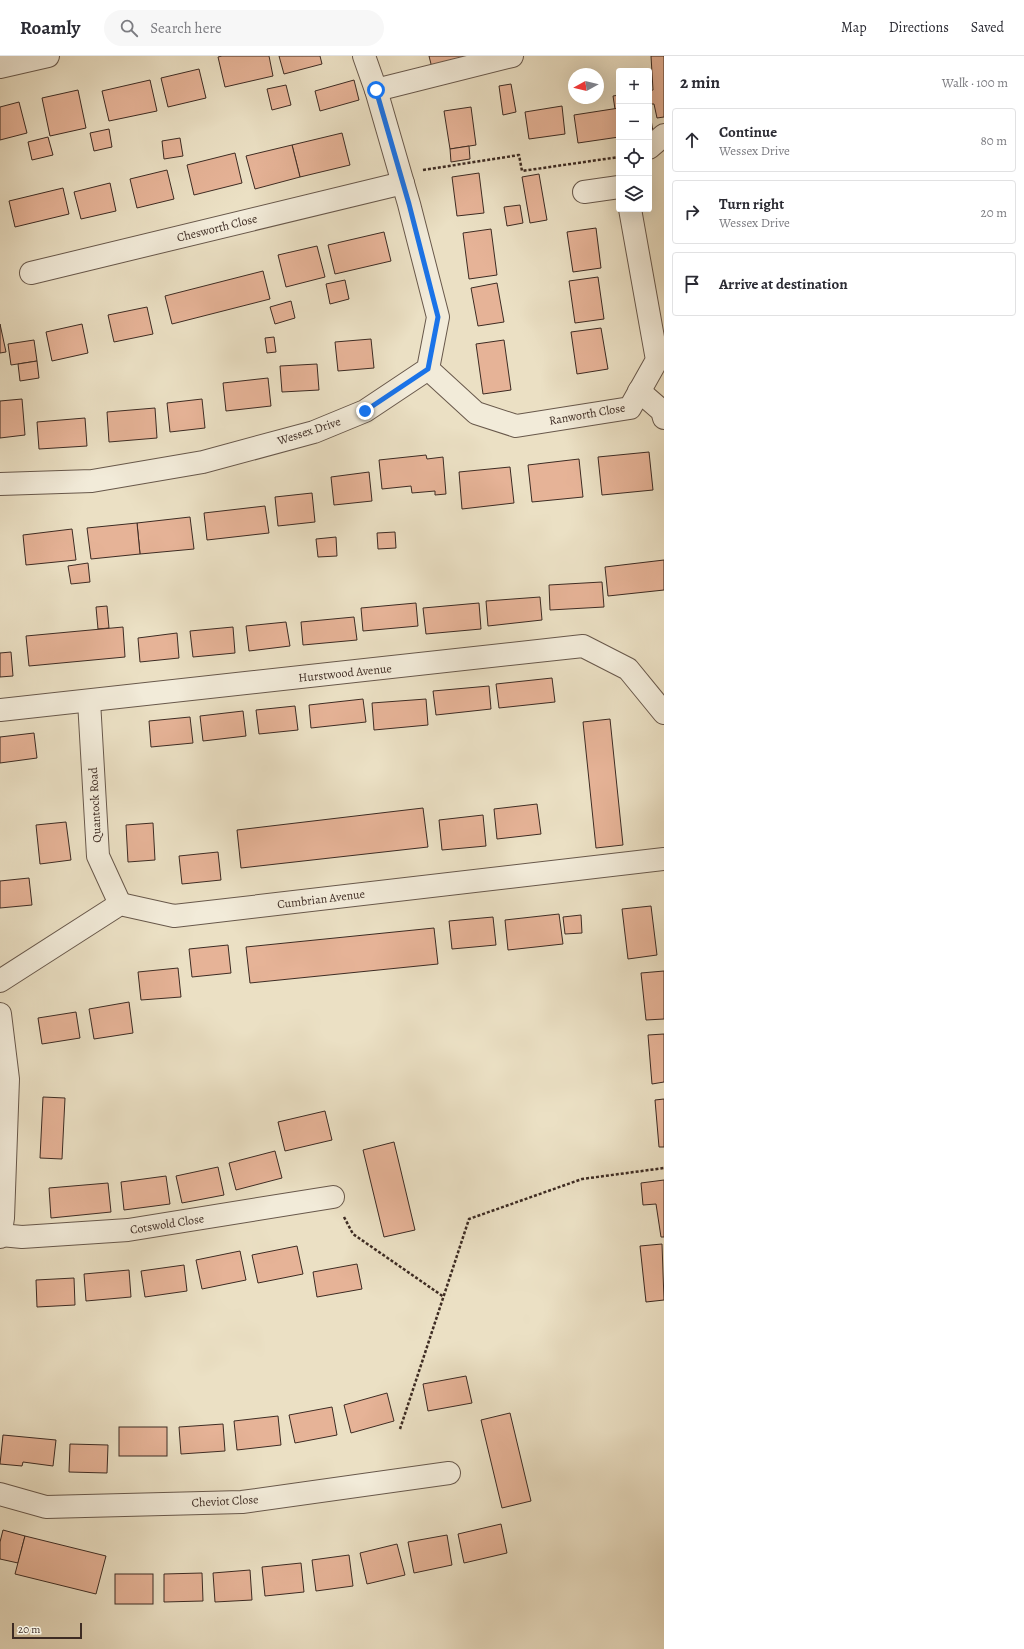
<!DOCTYPE html>
<html lang="en">
<head>
<meta charset="utf-8">
<style>
	:root { --surface:#fff; --page:#f7f7f7; --text:#2b2b33; --muted:#7c7c81; --line:#e1e1e2 }
	body { margin:0; font-family:Alegreya,serif; background:var(--page); color:var(--text) }
	.controls { position:absolute; right:12px; top:12px; display:grid; overflow:hidden; border-radius:4px; box-shadow:0 4px 16px #0002 }
	.controls button { width:36px; height:36px; display:grid; place-items:center; padding:0; border:0; border-bottom:1px solid var(--line); background:var(--surface); color:var(--text); font:20px sans-serif }
	.compass { position:absolute; left:568px; top:12px; width:36px; height:36px; border-radius:50%; background:var(--surface); box-shadow:0 4px 16px #0002; rotate:262deg }
	.scale { position:absolute; left:12px; bottom:10px; width:70px; box-sizing:border-box; padding-left:4px; border:2px solid #3d2b23; border-top:0; font-size:11px; line-height:14px; white-space:nowrap; color:#3d2b23; -webkit-text-stroke:3px #f2ebd9; paint-order:stroke }
	.stop { position:absolute; width:12px; height:12px; margin:-9px; border:3px solid #1a73e8; border-radius:50%; background:#fff }
	.stop.end { background:#1a73e8; border-color:#fff; box-shadow:0 1px 4px #0008 }
	.list { margin:0; padding:0; list-style:none }
	h2 { display:flex; justify-content:space-between; align-items:center; height:52px; margin:0; padding:0 16px; font-size:17px }
	h2 small { font-size:13px; font-weight:400; color:var(--muted) }
	.list li { display:grid; grid-template-columns:26px 1fr auto; gap:12px; align-items:center; box-sizing:border-box; height:64px; margin:0 8px 8px; padding:0 8px; border:1px solid var(--line); border-radius:4px }
	.list b { display:block; font-size:15px; white-space:nowrap }
	.list p { margin:0; font-size:13px; white-space:nowrap; color:var(--muted) }
	.list em { font-size:13px; font-style:normal; color:var(--muted) }
	.icon { flex:none; width:22px; height:22px; fill:none; stroke:currentColor; stroke-width:2; stroke-linecap:round; stroke-linejoin:round }
	.map { position:relative; flex:none; width:664px; height:1593px; overflow:hidden }
	header { display:flex; align-items:center; gap:24px; box-sizing:border-box; height:56px; padding:0 20px; background:var(--surface); border-bottom:1px solid var(--line) }
	header strong { font-size:19px }
	nav { display:flex; gap:22px; margin-inline-start:auto; font-size:14px }
	.search { width:280px; height:36px; background:var(--page); display:flex; align-items:center; gap:10px; box-sizing:border-box; padding:0 14px; border-radius:22px; color:var(--muted); font-size:15px }
	main { display:flex }
	aside { flex:1; background:var(--surface) }
	.map>svg:first-child { display:block }
	.building { fill:#e6b397; stroke:#3d2b23 }
	.lines { fill:none; stroke-linecap:round; stroke-linejoin:round }
	.minor-casing { stroke:#68584b; stroke-width:24 }
	.path { stroke:#3d2b23; stroke-width:2.5; stroke-dasharray:3 2; stroke-linecap:butt }
	.minor { stroke:#f2ebd9; stroke-width:22 }
	.route { stroke:#1a73e8; stroke-width:5 }
	.labels { text-anchor:middle; stroke-width:3.5; stroke-linejoin:round; paint-order:stroke }
	.street-label { font-size:12px; fill:#3d2b23; stroke:#f2ebd9 }
</style>
</head>
<body>
<header>
<strong>Roamly</strong>
<div class="search"><svg class="icon" aria-label="search" viewBox="0 0 24 24"><circle cx="10" cy="10" r="6"/><path d="M15 15l6 6"/></svg>Search here</div>
<nav><a>Map</a><a>Directions</a><a>Saved</a></nav>
</header>
<main>
<div class="map">
<svg width="664" height="1593" viewBox="0 0 664 1593">
	<rect width="100%" height="100%" fill="#ebe0c4"/>
	<filter id="stains"><feTurbulence type="fractalNoise" baseFrequency=".005" numOctaves="4"/><feColorMatrix values="0 0 0 0 .2 0 0 0 0 .09 0 0 0 0 .02 0 0 0 .5 -.17"/></filter>
	<radialGradient id="worn" r=".72"><stop offset=".6" stop-color="#630" stop-opacity="0"/><stop offset="1" stop-color="#630" stop-opacity=".3"/></radialGradient>
	<!-- building -->
	<g class="building">
		<polygon points="222,0 269,0 273,20 225,31 218,1"/>
		<polygon points="279,0 320,0 322,8 284,18"/>
		<polygon points="429,0 467,0 468,4 432,12"/>
		<polygon points="651,0 664,0 664,61 657,62 654,48 649,48 649,35 653,34"/>
		<polygon points="199,13 206,42 168,51 161,22"/>
		<polygon points="150,24 157,55 109,65 102,35"/>
		<polygon points="354,24 359,44 320,55 315,35"/>
		<polygon points="511,28 516,56 503,59 499,30"/>
		<polygon points="286,29 291,49 272,54 267,33"/>
		<polygon points="78,34 86,72 50,80 42,42"/>
		<polygon points="619,39 619,52 615,53 613,40"/>
		<polygon points="19,46 27,77 0,84 0,51"/>
		<polygon points="562,50 565,78 529,83 525,56"/>
		<polygon points="649,50 653,76 649,76"/>
		<polygon points="471,51 476,89 450,93 444,55"/>
		<polygon points="619,52 619,81 578,87 574,59"/>
		<polygon points="109,73 112,91 94,95 90,77"/>
		<polygon points="342,77 350,109 300,121 292,89"/>
		<polygon points="48,81 53,99 32,104 28,86"/>
		<polygon points="180,82 183,100 164,103 162,85"/>
		<polygon points="292,89 300,121 255,133 246,100"/>
		<polygon points="469,90 470,103 451,106 450,93"/>
		<polygon points="235,97 242,127 194,139 187,109"/>
		<polygon points="167,114 174,143 137,152 130,123"/>
		<polygon points="479,117 484,157 457,160 452,121"/>
		<polygon points="539,118 547,164 530,167 522,121"/>
		<polygon points="110,127 116,155 81,163 74,136"/>
		<polygon points="63,132 69,158 15,171 9,145"/>
		<polygon points="520,149 523,167 507,170 504,151"/>
		<polygon points="596,172 601,212 573,216 567,176"/>
		<polygon points="491,173 497,219 469,223 463,177"/>
		<polygon points="384,176 391,205 335,218 328,189"/>
		<polygon points="317,190 325,221 286,231 278,199"/>
		<polygon points="263,215 270,243 172,268 165,240"/>
		<polygon points="598,221 604,263 575,267 569,225"/>
		<polygon points="345,224 349,243 330,248 326,228"/>
		<polygon points="497,227 504,266 478,270 471,232"/>
		<polygon points="291,245 295,262 275,268 270,251"/>
		<polygon points="147,251 153,278 114,286 108,259"/>
		<polygon points="0,268 6,296 0,297"/>
		<polygon points="82,268 88,297 52,305 46,276"/>
		<polygon points="601,272 608,313 577,318 571,276"/>
		<polygon points="274,281 276,296 267,297 265,282"/>
		<polygon points="371,283 374,312 338,315 335,286"/>
		<polygon points="34,284 37,305 11,309 8,288"/>
		<polygon points="504,284 511,334 483,338 476,288"/>
		<polygon points="37,305 39,322 20,325 18,308"/>
		<polygon points="317,308 319,334 282,336 280,310"/>
		<polygon points="268,322 271,350 226,355 223,327"/>
		<polygon points="22,343 25,379 0,382 0,345"/>
		<polygon points="202,343 205,372 170,376 167,347"/>
		<polygon points="155,352 157,382 109,386 107,356"/>
		<polygon points="85,362 87,390 39,393 37,366"/>
		<polygon points="649,396 653,434 602,439 598,401"/>
		<polygon points="426,399 427,403 443,401 446,438 435,439 435,435 412,437 411,430 382,433 379,404"/>
		<polygon points="579,403 583,441 532,446 528,409"/>
		<polygon points="510,411 514,447 462,453 459,416"/>
		<polygon points="369,416 372,445 334,449 331,421"/>
		<polygon points="312,437 315,466 278,470 275,441"/>
		<polygon points="265,450 269,477 207,484 204,457"/>
		<polygon points="190,461 194,493 140,498 137,467"/>
		<polygon points="137,467 140,498 91,503 87,472"/>
		<polygon points="72,473 76,504 26,509 23,479"/>
		<polygon points="395,476 396,492 378,493 377,477"/>
		<polygon points="336,481 337,500 318,501 316,483"/>
		<polygon points="664,504 664,534 608,540 605,511"/>
		<polygon points="88,507 90,526 71,528 68,510"/>
		<polygon points="602,526 604,551 550,554 549,529"/>
		<polygon points="540,541 542,564 488,570 486,545"/>
		<polygon points="416,547 418,570 363,575 361,552"/>
		<polygon points="479,547 481,573 426,578 423,552"/>
		<polygon points="107,550 109,572 98,573 96,551"/>
		<polygon points="354,561 357,584 303,589 301,566"/>
		<polygon points="286,566 290,590 249,595 246,570"/>
		<polygon points="123,571 125,601 29,610 26,580"/>
		<polygon points="233,571 235,597 193,601 190,575"/>
		<polygon points="177,577 179,602 140,606 138,582"/>
		<polygon points="11,596 13,620 0,621 0,597"/>
		<polygon points="552,622 555,646 499,652 496,628"/>
		<polygon points="489,630 491,653 436,659 433,635"/>
		<polygon points="363,643 366,666 311,672 309,649"/>
		<polygon points="426,643 428,669 374,674 372,647"/>
		<polygon points="295,650 298,674 259,678 256,654"/>
		<polygon points="243,655 246,680 203,685 200,660"/>
		<polygon points="190,661 193,687 151,691 149,665"/>
		<polygon points="610,663 623,789 596,792 583,666"/>
		<polygon points="34,677 37,702 0,707 0,681"/>
		<polygon points="537,748 541,778 497,783 494,753"/>
		<polygon points="423,752 428,791 241,812 237,774"/>
		<polygon points="483,759 486,790 442,794 439,764"/>
		<polygon points="66,766 71,804 40,808 36,769"/>
		<polygon points="153,767 155,804 128,806 126,769"/>
		<polygon points="218,796 221,824 182,828 179,800"/>
		<polygon points="29,822 32,849 0,852 0,825"/>
		<polygon points="651,850 657,899 628,903 622,853"/>
		<polygon points="559,858 563,888 508,894 505,864"/>
		<polygon points="581,859 582,877 565,878 563,861"/>
		<polygon points="493,861 496,889 452,893 449,865"/>
		<polygon points="434,872 438,908 250,927 246,891"/>
		<polygon points="228,889 231,917 192,921 189,893"/>
		<polygon points="178,912 181,941 141,944 138,916"/>
		<polygon points="664,915 664,963 646,964 641,917"/>
		<polygon points="129,946 133,977 94,983 89,953"/>
		<polygon points="76,956 80,982 42,988 38,962"/>
		<polygon points="664,978 664,1026 652,1028 648,979"/>
		<polygon points="43,1041 65,1042 62,1103 40,1102"/>
		<polygon points="664,1043 664,1091 659,1091 655,1044"/>
		<polygon points="325,1055 332,1084 285,1095 278,1066"/>
		<polygon points="394,1086 415,1174 384,1181 363,1094"/>
		<polygon points="275,1095 282,1122 236,1134 229,1107"/>
		<polygon points="218,1111 224,1139 182,1147 176,1120"/>
		<polygon points="166,1120 170,1148 124,1154 121,1126"/>
		<polygon points="664,1124 664,1181 661,1181 656,1148 643,1149 641,1127"/>
		<polygon points="108,1127 111,1156 51,1162 49,1132"/>
		<polygon points="662,1188 664,1244 646,1246 640,1190"/>
		<polygon points="297,1190 303,1218 258,1227 252,1199"/>
		<polygon points="240,1195 246,1224 202,1233 196,1204"/>
		<polygon points="357,1208 362,1233 317,1241 313,1216"/>
		<polygon points="184,1209 187,1235 145,1241 141,1215"/>
		<polygon points="129,1214 131,1241 86,1245 84,1218"/>
		<polygon points="74,1222 75,1249 37,1251 36,1224"/>
		<polygon points="466,1320 472,1347 428,1355 423,1328"/>
		<polygon points="387,1337 394,1365 351,1377 344,1349"/>
		<polygon points="332,1351 337,1379 295,1387 289,1359"/>
		<polygon points="510,1357 531,1445 502,1452 481,1364"/>
		<polygon points="278,1360 281,1389 237,1394 234,1365"/>
		<polygon points="223,1368 225,1395 181,1398 179,1371"/>
		<rect x="119" y="1371" width="48" height="29"/>
		<polygon points="3,1379 56,1384 53,1410 23,1406 22,1410 0,1408"/>
		<polygon points="70,1388 108,1389 107,1417 69,1416"/>
		<polygon points="501,1468 507,1497 464,1507 458,1478"/>
		<polygon points="3,1474 25,1480 18,1507 0,1503 0,1486"/>
		<polygon points="447,1479 452,1509 414,1517 408,1486"/>
		<polygon points="25,1480 106,1500 96,1538 15,1518"/>
		<polygon points="397,1488 405,1519 367,1528 360,1497"/>
		<polygon points="349,1499 353,1530 316,1535 312,1504"/>
		<polygon points="301,1507 304,1536 265,1540 262,1511"/>
		<polygon points="250,1514 252,1544 215,1546 213,1517"/>
		<polygon points="202,1517 203,1545 164,1546 164,1518"/>
		<rect x="115" y="1518" width="38" height="30"/>
	</g>
	<g class="lines">
		<defs>
			<g id="minor">
				<polyline points="0,11 48,0"/>
				<polyline points="376,34 512,0"/>
				<polyline points="649,92 664,79"/>
				<polyline points="584,136 619,131"/>
				<polyline points="31,217 403,127"/>
				<polyline points="428,313 476,357 516,370 630,352 657,304 630,153"/>
				<polyline points="639,335 662,355 664,362"/>
				<polyline points="0,428 92,425 203,406 314,376 365,355 428,313 438,261 409,148 376,34 364,0"/>
				<polyline points="89,645 98,800 120,848"/>
				<polyline points="0,654 583,590 628,613 664,657"/>
				<polyline points="0,925 120,848 174,860 664,803"/>
				<polyline points="0,958 8,1023 3,1162 0,1181"/>
				<polyline points="0,1179 22,1181 128,1174 333,1141"/>
				<polyline points="0,1438 46,1451 242,1446 449,1417"/>
			</g>
		</defs>
		<!-- minor casing -->
		<use href="#minor" class="minor-casing"/>
		<!-- path -->
		<g class="path">
			<polyline points="423,114 519,99 522,115 619,101"/>
			<polyline points="344,1161 353,1178 444,1241"/>
			<polyline points="400,1373 469,1163 582,1123 664,1112"/>
		</g>
		<!-- minor -->
		<use href="#minor" class="minor"/>
	</g>
	<g class="lines">
		<!-- route -->
		<polyline class="route" points="365,355 428,313 438,261 409,148 376,34"/>
	</g>
	<g class="labels">
		<!-- street labels -->
		<g class="street-label">
			<text transform="translate(217 172) rotate(-14)" y="4">Chesworth Close</text>
			<text transform="translate(587 358) rotate(-10)" y="4">Ranworth Close</text>
			<text transform="translate(309 375) rotate(-18)" y="4">Wessex Drive</text>
			<text transform="translate(345 617) rotate(-6)" y="4">Hurstwood Avenue</text>
			<text transform="translate(95 749) rotate(-93)" y="4">Quantock Road</text>
			<text transform="translate(321 843) rotate(-7)" y="4">Cumbrian Avenue</text>
			<text transform="translate(167 1168) rotate(-9)" y="4">Cotswold Close</text>
			<text transform="translate(225 1445) rotate(-3)" y="4">Cheviot Close</text>
		</g>
	</g>
	<rect width="100%" height="100%" filter="url(#stains)"/>
	<rect width="100%" height="100%" fill="url(#worn)"/>
</svg>
<div class="controls">
<button>+</button>
<button>−</button>
<button><svg class="icon" aria-label="locate" viewBox="0 0 24 24"><circle cx="12" cy="12" r="6"/><path d="M12 2v4M12 18v4M2 12h4M18 12h4"/></svg></button>
<button><svg class="icon" aria-label="layers" viewBox="0 0 24 24"><path d="M12 4l9 5-9 5-9-5zM3 14l9 5 9-5"/></svg></button>
</div>
<svg class="compass" viewBox="-18 -18 36 36"><path d="M0-13l5 13h-10z" fill="#e53935"/><path d="M0 13l5-13h-10z" fill="#7c7c81"/></svg>
<div class="scale">20 m</div>
<div class="stop" style="left:376px;top:34px"></div>
<div class="stop end" style="left:365px;top:355px"></div>
</div>
<aside>
<h2>2 min<small>Walk · 100 m</small></h2>
<ul class="list">
<li><svg class="icon" aria-label="ahead" viewBox="0 0 24 24"><path d="M12 20V5M6 11l6-6 6 6"/></svg><div><b>Continue</b><p>Wessex Drive</p></div><em>80 m</em></li>
<li><svg class="icon" aria-label="right" viewBox="0 0 24 24"><path d="M7 20v-9h11M14 6l5 5-5 5"/></svg><div><b>Turn right</b><p>Wessex Drive</p></div><em>20 m</em></li>
<li><svg class="icon" aria-label="arrive" viewBox="0 0 24 24"><path d="M6 21V4h12l-3 4 3 4H6"/></svg><div><b>Arrive at destination</b></div></li>
</ul>
</aside>
</main>
</body>
</html>
